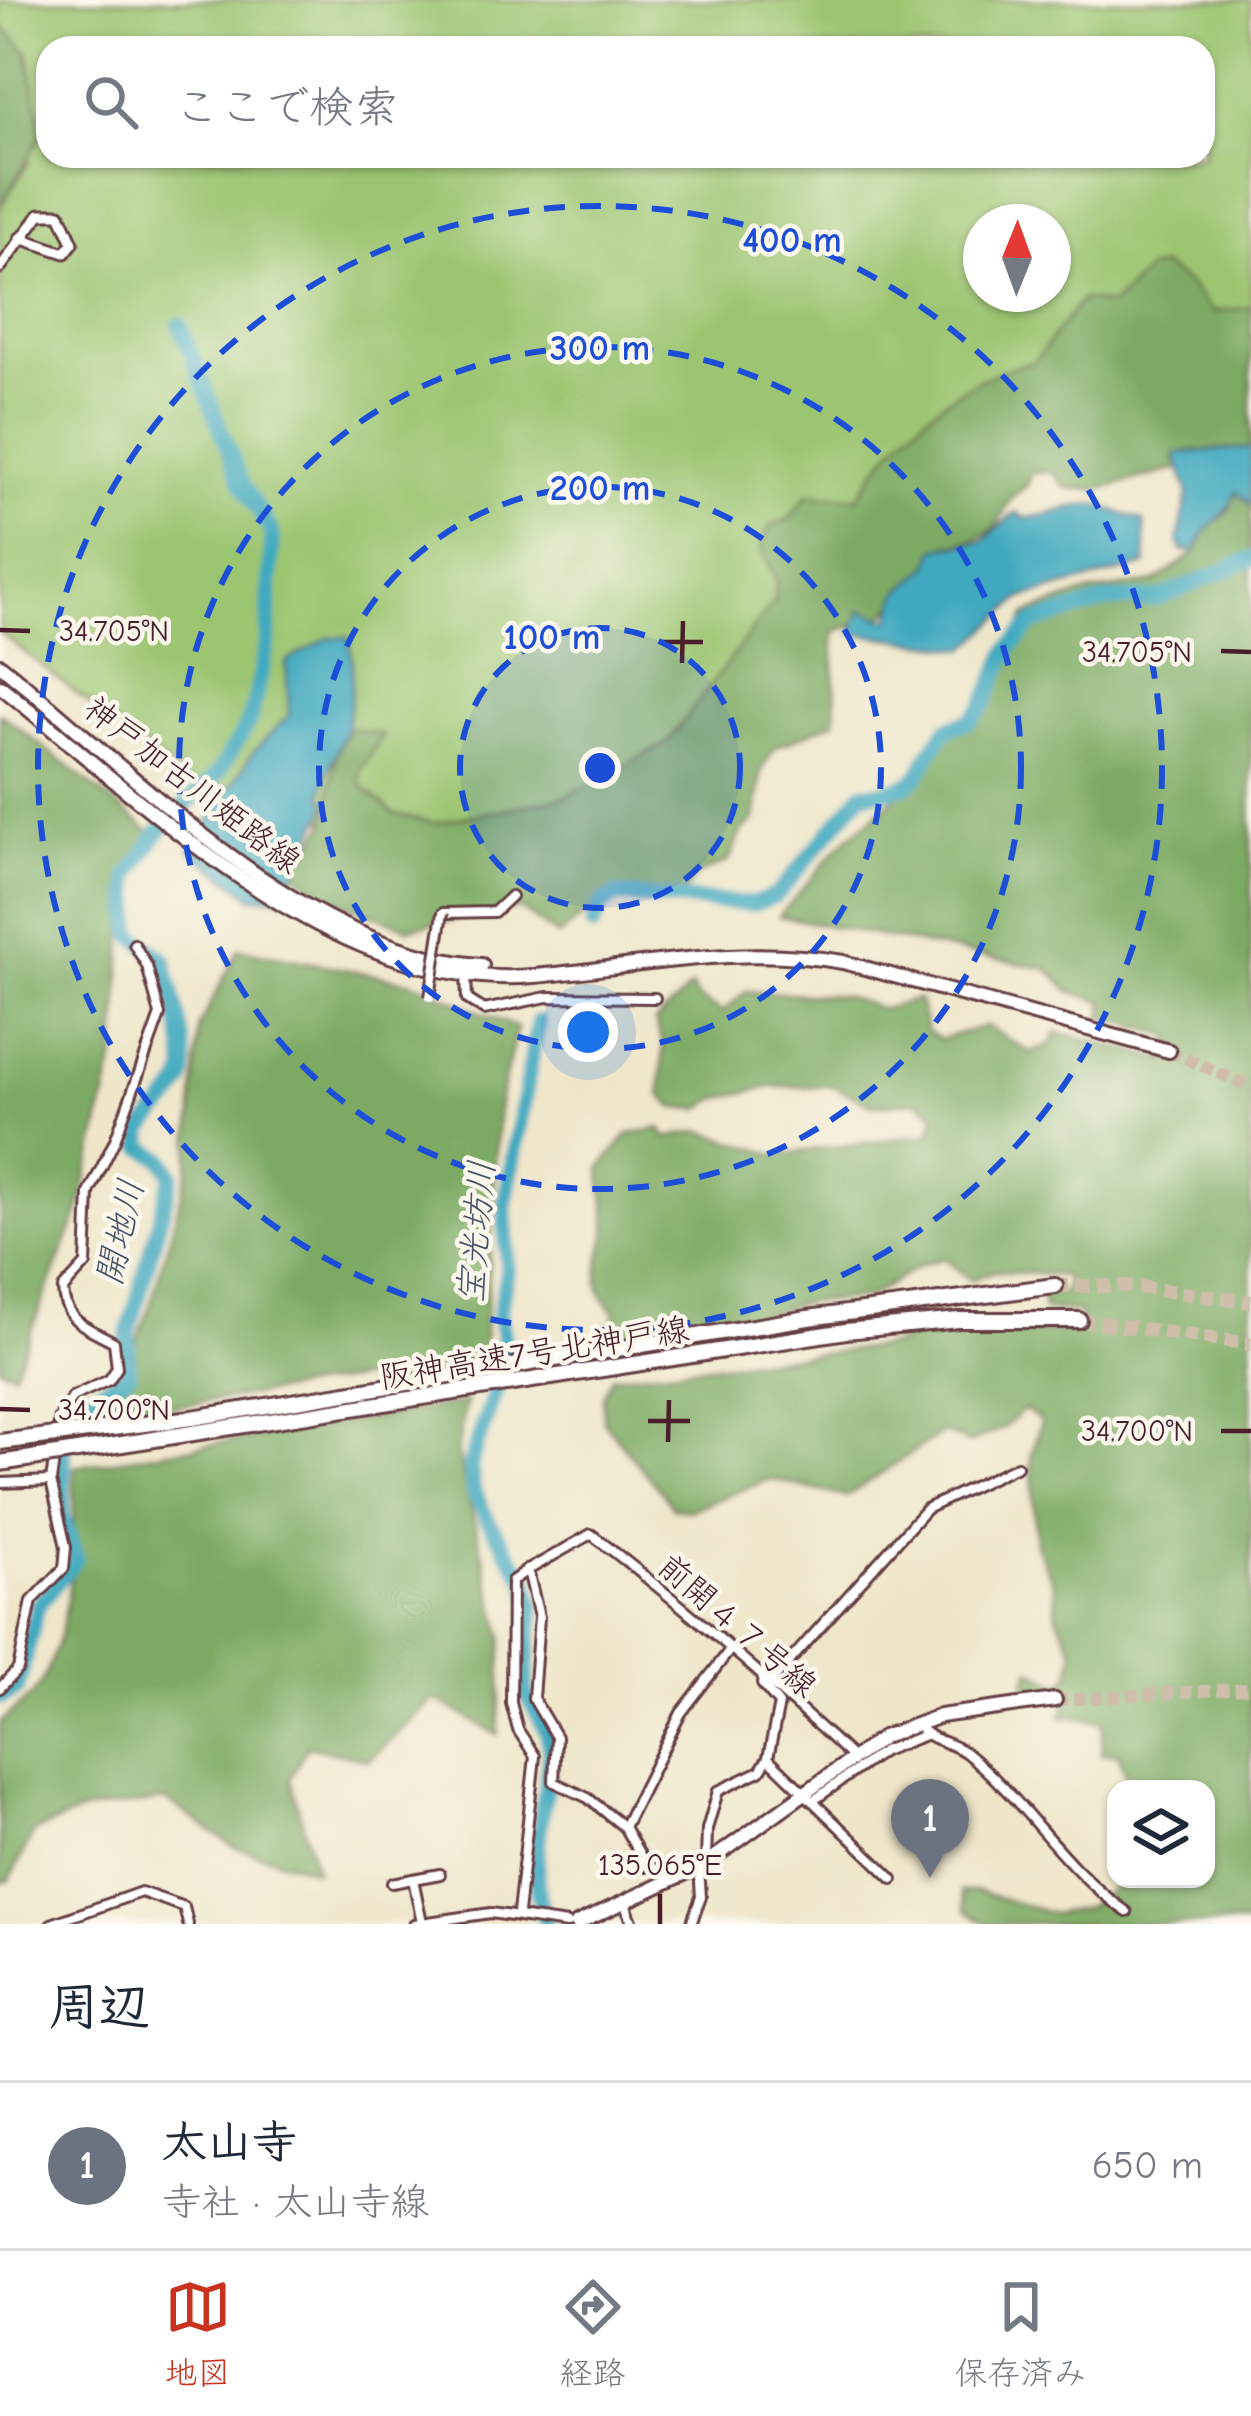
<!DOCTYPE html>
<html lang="ja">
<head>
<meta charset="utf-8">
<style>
	:root { --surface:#fff; --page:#f2f2f3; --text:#1f2937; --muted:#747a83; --line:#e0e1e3; --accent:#c8321e }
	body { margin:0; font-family:"Comic Neue","Klee One",sans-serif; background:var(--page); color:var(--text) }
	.controls { position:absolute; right:36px; bottom:36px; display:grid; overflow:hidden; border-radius:24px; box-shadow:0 3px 9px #0004 }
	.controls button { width:108px; height:108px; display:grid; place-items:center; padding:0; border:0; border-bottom:3px solid var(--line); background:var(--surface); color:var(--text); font:60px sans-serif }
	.compass { position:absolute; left:963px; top:204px; width:108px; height:108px; border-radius:50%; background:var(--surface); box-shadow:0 3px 9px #0004; rotate:1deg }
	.you { position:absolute; left:588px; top:1032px; width:42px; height:42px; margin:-30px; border:9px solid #fff; border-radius:50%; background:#1a73e8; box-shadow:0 0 0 18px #1a73e833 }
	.badge { display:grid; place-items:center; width:78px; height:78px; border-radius:50%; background:var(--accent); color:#fff; font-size:39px; font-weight:700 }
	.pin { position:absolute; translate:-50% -99px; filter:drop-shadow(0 3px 6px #0008) }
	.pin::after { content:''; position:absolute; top:63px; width:42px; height:36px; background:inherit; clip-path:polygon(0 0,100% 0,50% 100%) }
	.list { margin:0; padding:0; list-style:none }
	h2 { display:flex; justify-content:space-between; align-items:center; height:156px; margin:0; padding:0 48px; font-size:51px }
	h2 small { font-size:39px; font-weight:400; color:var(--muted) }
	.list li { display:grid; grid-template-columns:78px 1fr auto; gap:36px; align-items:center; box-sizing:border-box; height:168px; padding:0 48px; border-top:3px solid var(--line) }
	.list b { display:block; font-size:45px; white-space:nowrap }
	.list p { margin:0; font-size:39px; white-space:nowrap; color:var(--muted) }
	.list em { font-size:39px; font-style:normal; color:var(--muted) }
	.icon { flex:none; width:66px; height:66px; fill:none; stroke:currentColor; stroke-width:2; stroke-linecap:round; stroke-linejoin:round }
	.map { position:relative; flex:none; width:1251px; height:1924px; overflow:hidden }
	.search { position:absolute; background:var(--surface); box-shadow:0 3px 9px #0004; left:36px; right:36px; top:36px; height:132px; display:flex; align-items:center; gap:30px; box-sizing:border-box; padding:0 42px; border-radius:36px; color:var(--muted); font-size:45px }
	.sheet { height:324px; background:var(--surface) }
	nav { display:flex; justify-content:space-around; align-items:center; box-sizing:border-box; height:168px; border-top:3px solid var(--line); background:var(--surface); font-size:33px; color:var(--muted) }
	nav a { display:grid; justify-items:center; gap:6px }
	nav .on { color:var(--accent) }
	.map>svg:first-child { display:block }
	.green { fill:#9cc571; stroke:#73724e; stroke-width:3; fill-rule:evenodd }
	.forest { fill:#7daa63; stroke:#646447; stroke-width:3 }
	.water { fill:#3fa9bf; stroke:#446475; stroke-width:3 }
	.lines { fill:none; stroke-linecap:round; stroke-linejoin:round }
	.river { stroke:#3fa9bf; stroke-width:16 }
	.primary-tunnel { stroke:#cebeaa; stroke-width:12; stroke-dasharray:12 6; stroke-linecap:butt }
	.motorway-tunnel { stroke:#cebeaa; stroke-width:14; stroke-dasharray:14 7; stroke-linecap:butt }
	.minor-casing { stroke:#633d43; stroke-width:14 }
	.tertiary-casing { stroke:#633d43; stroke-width:15 }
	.primary-casing { stroke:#633d43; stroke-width:18 }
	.motorway-casing { stroke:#633d43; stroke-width:20 }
	.minor { stroke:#fff; stroke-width:8 }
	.tertiary { stroke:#fff; stroke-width:9 }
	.primary { stroke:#fff; stroke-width:12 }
	.motorway { stroke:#fff; stroke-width:14 }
	.minor-bridge-casing { stroke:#633d43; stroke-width:14; stroke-linecap:butt }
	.motorway-bridge-casing { stroke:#633d43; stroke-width:20; stroke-linecap:butt }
	.minor-bridge { stroke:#fff; stroke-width:8 }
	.motorway-bridge { stroke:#fff; stroke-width:14 }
	.ticks { fill:none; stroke:#4a1f2b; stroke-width:4.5 }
	.ring { fill:none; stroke:#1d4ed8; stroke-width:6; stroke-dasharray:21 15 }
	.labels { text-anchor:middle; stroke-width:9; stroke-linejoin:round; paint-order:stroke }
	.street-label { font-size:33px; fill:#4a1f2b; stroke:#fbf7ec }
	.water-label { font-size:36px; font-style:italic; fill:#465666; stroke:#fbf7ec }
	.ticks-label { font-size:30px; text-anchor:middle; fill:#4a1f2b; stroke:#fbf7ec; stroke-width:9; stroke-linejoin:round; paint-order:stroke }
	.centre { fill:#1d4ed8; stroke:#fbf7ec; stroke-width:6 }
	.ring-label { font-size:36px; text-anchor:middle; font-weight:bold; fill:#1d4ed8; stroke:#fbf7ec; stroke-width:9; stroke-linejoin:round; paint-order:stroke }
</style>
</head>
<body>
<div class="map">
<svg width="1251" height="1924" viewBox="0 0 1251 1924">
	<rect width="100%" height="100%" fill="#fbf7ec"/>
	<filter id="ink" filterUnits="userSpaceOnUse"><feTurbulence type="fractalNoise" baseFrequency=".00833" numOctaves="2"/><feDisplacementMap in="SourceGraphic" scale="24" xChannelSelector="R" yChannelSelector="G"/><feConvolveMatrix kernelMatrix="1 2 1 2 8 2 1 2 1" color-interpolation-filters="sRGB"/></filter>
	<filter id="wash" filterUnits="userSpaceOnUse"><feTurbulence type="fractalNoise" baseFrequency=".004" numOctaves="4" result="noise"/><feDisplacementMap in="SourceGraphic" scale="48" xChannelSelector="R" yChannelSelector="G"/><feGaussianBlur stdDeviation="2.7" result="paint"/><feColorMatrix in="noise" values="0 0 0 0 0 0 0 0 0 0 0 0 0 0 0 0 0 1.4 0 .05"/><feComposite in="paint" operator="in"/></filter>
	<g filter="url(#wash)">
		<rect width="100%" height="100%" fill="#efe6ca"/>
		<!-- green -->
		<path class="green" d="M0,0H1251V341L1021,414L686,775L374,835L187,780L0,633V207L28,164V53L0,24ZM48,48H1203V156H48ZM981,222H1053V294H981Z"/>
		<!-- forest -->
		<g class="forest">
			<polygon points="0,24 28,52 42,134 0,207"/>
			<path d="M1162,266L1190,285L1212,312L1251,307V448L1186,451L1175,460L1182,468L1097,490L1066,488L1053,472L1032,473L1027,486C988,509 1020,535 947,545L885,615L836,631C830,643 838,698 835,721L775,748L762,769L755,819L740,834L729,861L696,875L684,892L609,896L558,936L519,908L409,928L323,896L295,871L326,823L336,754L349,728L383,735L360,771L361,785L394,814L435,823L565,797L667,743L775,600L776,579L761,548L769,527L789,519L807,495L858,497C899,431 956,378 1034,362L1082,299L1111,305L1148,269Z"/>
			<path d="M1235,492L1251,504V1924H987L966,1911L961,1892L978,1891L1052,1914L1085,1908L1127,1879H1206V1789H1131L1118,1753L1101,1754L1104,1721L1062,1716L1069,1696L1046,1697L1025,1684L1031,1669L1060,1685L1070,1675L1074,1651L1057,1616L1054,1585L1036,1544L1031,1456L1041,1422L1025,1409L1005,1427L969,1443L943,1432L846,1497L770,1479L690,1510L674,1508L603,1421V1396L612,1376L890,1346L917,1335L1078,1331L1080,1312L1044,1310L1042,1295L1066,1292V1276L994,1271L970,1280L944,1258L921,1265L867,1298L807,1302L748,1318L609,1342L615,1312C588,1286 600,1266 606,1234C610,1213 600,1188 601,1167L629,1134L661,1128L666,1138L701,1131L776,1155L930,1134L936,1114L918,1101L873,1105L833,1086L770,1087L716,1099L701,1109L673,1107L661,1095L663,1043L655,1022L691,987L698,998L723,1012L746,991L844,996L883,1009L919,999L927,1032L940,1039L987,1026L1029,1052L1050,1046L1057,1032L1163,1060L1172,1036L1102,1017L1105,1002L1069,991L1048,969L779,916L842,843L928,770L950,732L984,702L1027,614L1082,594L1155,582L1197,551L1207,528L1228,513Z"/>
			<polygon points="0,713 151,832 126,900 115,1057 79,1211 14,1373 0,1367"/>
			<polygon points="239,949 413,982 517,1028 499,1102 483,1361 74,1421 74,1411 122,1377 149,1310 188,1172 199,1026"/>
			<path d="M466,1402L457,1451L503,1637L498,1735L435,1699L369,1760L307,1746L290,1779L316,1871L234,1847L166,1800L83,1811L34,1832L9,1881L0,1882V1723C12,1711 33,1698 41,1683C75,1622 74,1534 74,1467Z"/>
		</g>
		<!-- water -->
		<g class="water">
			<path d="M1251,448V504L1236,492C1225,523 1201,524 1197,551H1182L1178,541L1188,493L1175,453Z"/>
			<path d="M1095,504L1144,521L1146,565L1022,598L966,649L852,633L861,610L890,620L898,593L929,566L936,548L983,541L1016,512L1024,518C1053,517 1071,504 1095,504Z"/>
			<path d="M348,637C356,655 351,714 344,734C336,758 323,771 323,798L328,803L284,898L252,897L190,850L254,751L289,715L286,662L328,638Z"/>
		</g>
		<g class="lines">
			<!-- river -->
			<g class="river">
				<path d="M593,925L601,905L617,896L753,904L777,895L862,793C933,789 910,772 948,728L971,720L984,705L1009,649L1033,623L1110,600L1158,599L1251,559"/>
				<path d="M538,1022L505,1203L507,1271L499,1314L507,1358L470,1464L473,1490L487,1519L527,1581L533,1605L525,1691L548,1734L550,1752C546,1803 524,1876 547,1924"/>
				<path d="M0,1697L17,1689L38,1605L76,1559L62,1515L65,1416L81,1400L128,1374V1335L172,1175L163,1159L143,1147V1130C155,1115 171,1101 181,1085C195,1064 170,989 165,960L132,934L129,877L159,831L218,773L250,720L268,641L272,532L242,484L180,325"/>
			</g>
		</g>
	</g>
	<g filter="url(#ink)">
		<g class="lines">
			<!-- primary-tunnel -->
			<g class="primary-tunnel">
				<polyline points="1169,1051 1251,1087"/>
				<polyline points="1055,1700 1251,1688"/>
			</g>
			<!-- motorway-tunnel -->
			<g class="motorway-tunnel">
				<polyline points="1055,1286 1131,1286 1251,1302"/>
				<polyline points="1079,1320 1251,1344"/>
			</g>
			<defs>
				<g id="minor">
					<polyline points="443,913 494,912 511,896"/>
					<polyline points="466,974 467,999 484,1010 547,997 655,998"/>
					<polyline points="0,1483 51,1481"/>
					<polyline points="763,1676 762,1684 779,1704 768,1758 893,1879"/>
					<polyline points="771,1682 926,1509 1017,1466"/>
					<path d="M0,1688L18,1669L32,1601L64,1568L66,1547L51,1481L60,1417L72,1397L109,1380L117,1368L114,1342C88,1327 64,1323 63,1289L86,1264L89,1193L115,1140L160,1015L147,966L134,944"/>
					<path d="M918,1725C930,1742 950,1741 966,1753C1026,1800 1063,1869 1127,1912"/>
					<polyline points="814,1800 883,1751 925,1735"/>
					<polyline points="624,1827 681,1713 729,1651"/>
					<polyline points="706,1861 707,1829 718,1791 760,1771 768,1758"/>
					<path d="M675,1878L646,1865L624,1827L588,1798L554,1782L556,1737L533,1698L539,1617L528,1570L591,1534C681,1603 768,1679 851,1756"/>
					<polyline points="392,1883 413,1879"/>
					<polyline points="625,1903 633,1924"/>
					<polyline points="518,1913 535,1756 518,1730 511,1703 512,1581 527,1570"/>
					<polyline points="422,1922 413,1879 440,1874"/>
					<polyline points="51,1924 141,1892 184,1907 188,1924"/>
					<polyline points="414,1924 491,1913 567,1924"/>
					<polyline points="691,1924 701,1897 699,1868"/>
				</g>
				<polyline id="tertiary" points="0,268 40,214 60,214 73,243 65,253 20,238"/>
				<g id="primary">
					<path d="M0,665C135,772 301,954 482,965"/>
					<path d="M0,686C147,803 331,994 534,976C640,967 736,944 843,962L1169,1051"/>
					<polyline points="577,1924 707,1863 883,1737 940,1716 1055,1700"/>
				</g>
				<g id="motorway">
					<polyline points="192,1418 808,1318 1055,1286"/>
					<polyline points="193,1433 846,1331 959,1320 1079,1320"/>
				</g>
			</defs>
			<!-- minor casing -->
			<use href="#minor" class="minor-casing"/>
			<!-- tertiary casing -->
			<use href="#tertiary" class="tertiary-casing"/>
			<!-- primary casing -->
			<use href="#primary" class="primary-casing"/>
			<!-- motorway casing -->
			<use href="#motorway" class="motorway-casing"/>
			<!-- minor -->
			<use href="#minor" class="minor"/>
			<!-- tertiary -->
			<use href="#tertiary" class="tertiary"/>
			<!-- primary -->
			<use href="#primary" class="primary"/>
			<!-- motorway -->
			<use href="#motorway" class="motorway"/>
			<defs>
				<polyline id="minor-bridge" points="430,997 443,913"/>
				<g id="motorway-bridge">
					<polyline points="0,1442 192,1418"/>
					<polyline points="0,1463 193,1433"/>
				</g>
			</defs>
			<!-- minor-bridge casing -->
			<use href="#minor-bridge" class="minor-bridge-casing"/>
			<!-- motorway-bridge casing -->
			<use href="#motorway-bridge" class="motorway-bridge-casing"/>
			<!-- minor-bridge -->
			<use href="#minor-bridge" class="minor-bridge"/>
			<!-- motorway-bridge -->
			<use href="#motorway-bridge" class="motorway-bridge"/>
		</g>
	</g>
	<!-- ticks -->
	<path class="ticks" d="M0,630L30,631M661,642H703M1221,651L1251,652M682,663L683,621M0,1409L30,1410M648,1421H690M1221,1431H1251M668,1442L669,1400M660,1924V1894"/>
	<!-- distance rings -->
	<circle cx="600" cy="768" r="140" fill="#1d4ed8" fill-opacity=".12"/>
	<g class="ring">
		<circle cx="600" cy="768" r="140"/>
		<circle cx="600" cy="768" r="281"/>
		<circle cx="600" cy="768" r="421"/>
		<circle cx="600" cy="768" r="562"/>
	</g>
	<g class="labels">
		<!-- street labels -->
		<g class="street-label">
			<text transform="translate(193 784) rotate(38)" y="12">神戸加古川姫路線</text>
			<text transform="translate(534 1352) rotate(-9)" y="12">阪神高速7号北神戸線</text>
			<text transform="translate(738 1625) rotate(41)" y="12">前開４７号線</text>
		</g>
		<!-- water labels -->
		<g class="water-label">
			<text transform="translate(119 1232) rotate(-77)" y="13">開地川</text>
			<text transform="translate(475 1232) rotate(-85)" y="13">宝光坊川</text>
		</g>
	</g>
	<g class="ticks-label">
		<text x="114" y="641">34.705°N</text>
		<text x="1137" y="662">34.705°N</text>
		<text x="114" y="1420">34.700°N</text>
		<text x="1137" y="1441">34.700°N</text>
		<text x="660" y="1875">135.065°E</text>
	</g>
	<circle cx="600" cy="768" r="18" class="centre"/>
	<g class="ring-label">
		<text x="792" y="252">400 m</text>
		<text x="600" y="360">300 m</text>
		<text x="600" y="500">200 m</text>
		<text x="552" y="649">100 m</text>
	</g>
</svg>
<div class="controls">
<button><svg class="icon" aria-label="layers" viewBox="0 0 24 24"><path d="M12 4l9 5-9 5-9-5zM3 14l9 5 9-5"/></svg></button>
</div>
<svg class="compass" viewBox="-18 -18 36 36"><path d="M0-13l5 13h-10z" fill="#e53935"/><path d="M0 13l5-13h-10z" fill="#747a83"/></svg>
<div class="you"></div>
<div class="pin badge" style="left:930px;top:1878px;background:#6b7280">1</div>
<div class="search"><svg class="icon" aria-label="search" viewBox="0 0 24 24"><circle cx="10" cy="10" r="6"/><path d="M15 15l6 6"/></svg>ここで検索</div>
</div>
<section class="sheet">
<h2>周辺<small></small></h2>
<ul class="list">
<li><span class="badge" style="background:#6b7280">1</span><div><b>太山寺</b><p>寺社 · 太山寺線</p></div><em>650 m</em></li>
</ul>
</section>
<nav>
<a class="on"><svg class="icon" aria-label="map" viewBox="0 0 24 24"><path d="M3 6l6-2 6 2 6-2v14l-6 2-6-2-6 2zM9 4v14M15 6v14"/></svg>地図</a>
<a><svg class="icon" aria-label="directions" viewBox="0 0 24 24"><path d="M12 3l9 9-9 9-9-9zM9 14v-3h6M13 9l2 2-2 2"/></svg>経路</a>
<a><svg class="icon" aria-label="saved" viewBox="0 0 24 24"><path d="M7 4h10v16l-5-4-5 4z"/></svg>保存済み</a>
</nav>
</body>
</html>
